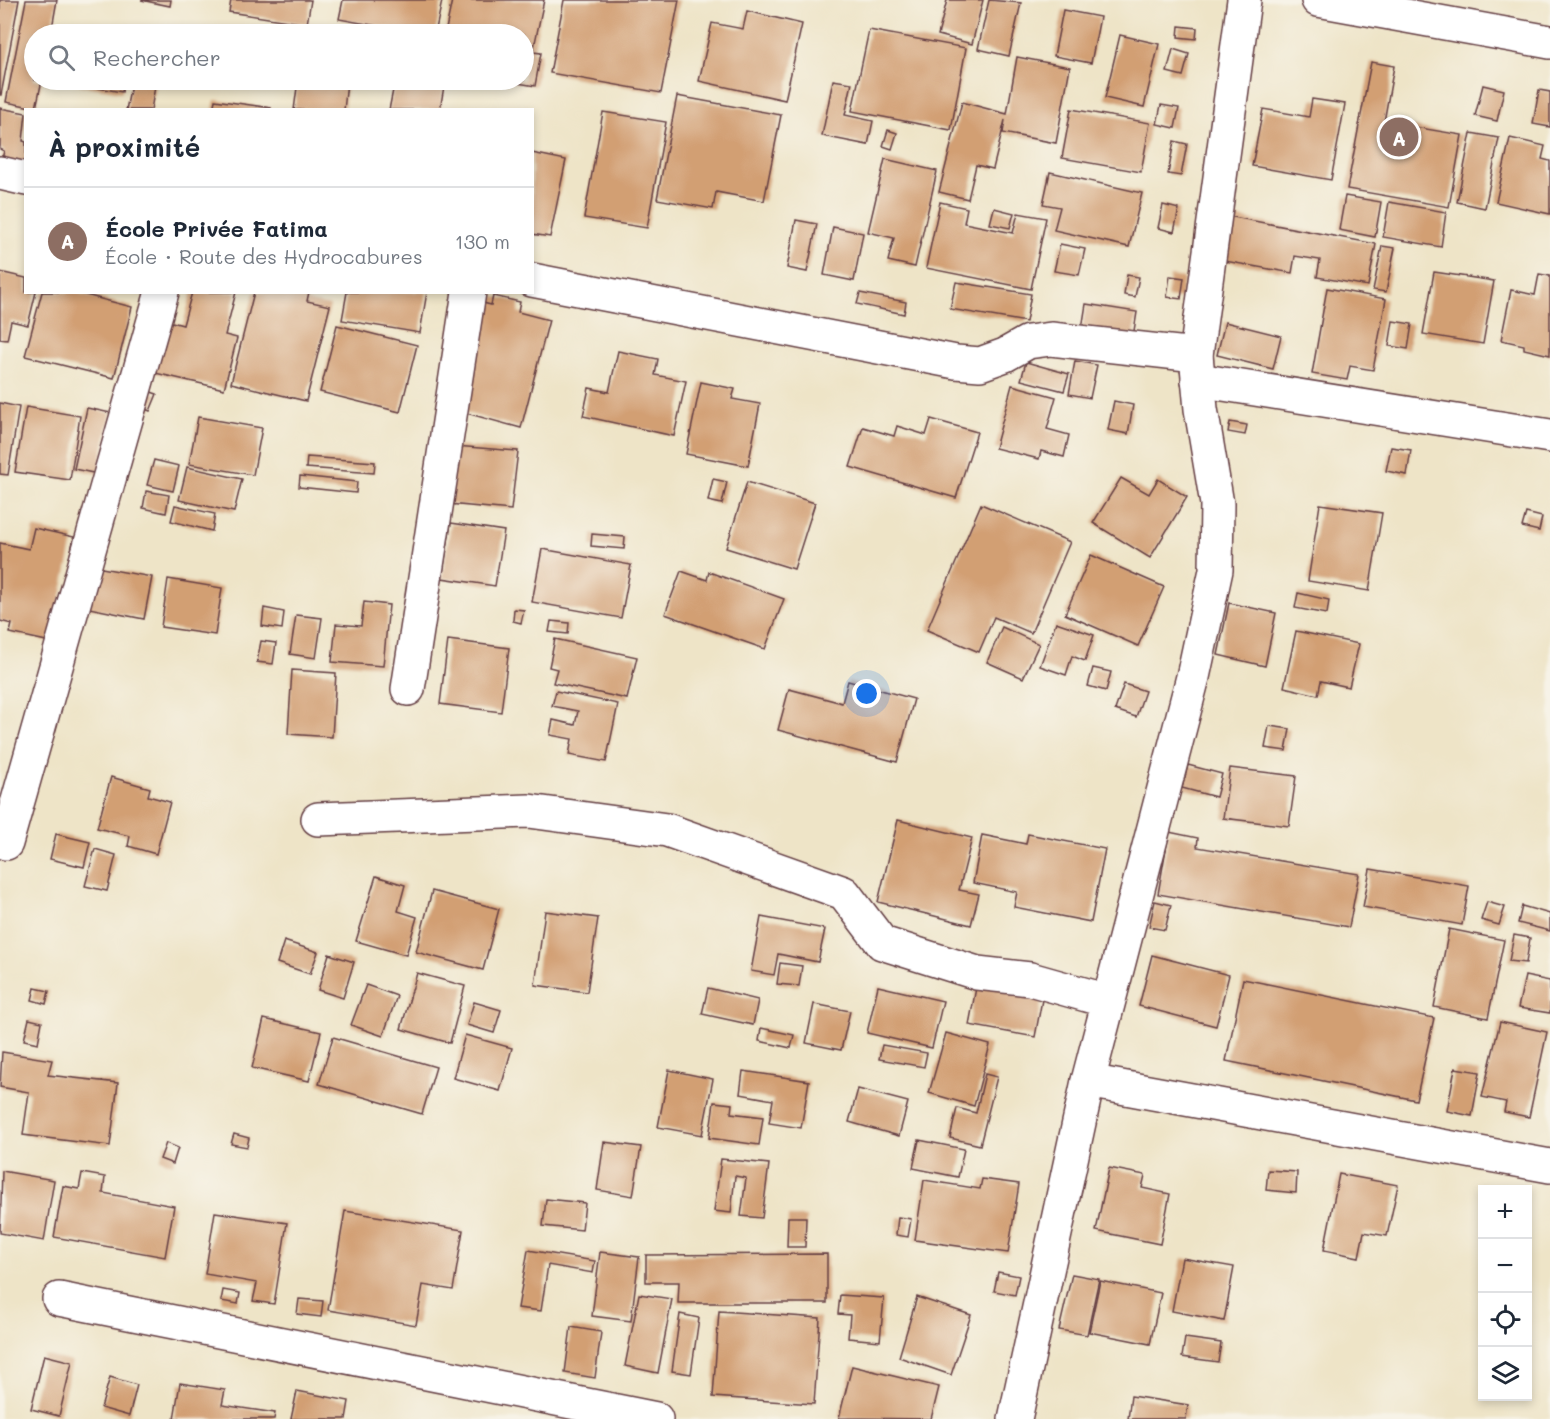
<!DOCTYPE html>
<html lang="fr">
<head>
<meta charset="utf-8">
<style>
	:root { --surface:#fff; --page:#f6f6f7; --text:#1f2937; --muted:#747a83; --line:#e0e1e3; --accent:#1f6fb2 }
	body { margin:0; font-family:Mali,sans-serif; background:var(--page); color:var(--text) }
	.controls { position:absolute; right:18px; bottom:18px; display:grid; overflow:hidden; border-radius:0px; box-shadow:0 3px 9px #0003 }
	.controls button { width:54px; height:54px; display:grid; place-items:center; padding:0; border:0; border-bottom:2px solid var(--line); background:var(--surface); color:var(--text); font:30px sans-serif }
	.you { position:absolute; left:867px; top:694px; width:21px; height:21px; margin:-15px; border:4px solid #fff; border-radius:50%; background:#1a73e8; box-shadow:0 0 0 9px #1a73e833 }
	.badge { display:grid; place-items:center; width:39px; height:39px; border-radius:50%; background:var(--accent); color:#fff; font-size:20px; font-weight:700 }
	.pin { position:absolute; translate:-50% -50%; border:3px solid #fff; box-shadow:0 2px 6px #0006 }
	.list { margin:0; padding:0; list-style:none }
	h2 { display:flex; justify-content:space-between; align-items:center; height:78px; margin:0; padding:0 24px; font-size:26px }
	h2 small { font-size:20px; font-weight:400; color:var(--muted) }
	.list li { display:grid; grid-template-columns:39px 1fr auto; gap:18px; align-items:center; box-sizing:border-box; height:108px; padding:0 24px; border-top:2px solid var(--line) }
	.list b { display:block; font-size:22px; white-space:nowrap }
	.list p { margin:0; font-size:20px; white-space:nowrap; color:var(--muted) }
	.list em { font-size:20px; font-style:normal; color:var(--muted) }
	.icon { flex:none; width:33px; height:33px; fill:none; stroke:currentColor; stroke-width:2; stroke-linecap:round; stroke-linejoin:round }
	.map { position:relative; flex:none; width:1550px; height:1419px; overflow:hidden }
	.search { position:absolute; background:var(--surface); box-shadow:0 3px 9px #0003; left:24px; top:24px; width:510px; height:66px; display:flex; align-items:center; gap:15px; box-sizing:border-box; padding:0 21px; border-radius:33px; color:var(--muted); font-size:22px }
	.panel { position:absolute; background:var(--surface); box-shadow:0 3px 9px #0003; left:24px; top:108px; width:510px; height:186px; border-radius:0px }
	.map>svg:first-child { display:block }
	.building { fill:#d29f73 }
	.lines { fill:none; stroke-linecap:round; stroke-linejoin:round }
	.street-casing { stroke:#633d42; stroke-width:36 }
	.street { stroke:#fff; stroke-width:33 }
</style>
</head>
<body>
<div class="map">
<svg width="1550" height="1419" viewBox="0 0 1550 1419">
	<rect width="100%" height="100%" fill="#f7f3e8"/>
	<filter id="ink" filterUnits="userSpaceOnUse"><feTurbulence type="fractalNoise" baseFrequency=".0167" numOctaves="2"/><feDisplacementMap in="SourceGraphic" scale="12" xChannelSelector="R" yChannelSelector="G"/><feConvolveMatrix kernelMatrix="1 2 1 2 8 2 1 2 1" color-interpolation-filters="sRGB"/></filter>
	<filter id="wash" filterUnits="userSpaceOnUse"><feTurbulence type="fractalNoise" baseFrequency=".008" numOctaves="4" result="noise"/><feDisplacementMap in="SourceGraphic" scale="24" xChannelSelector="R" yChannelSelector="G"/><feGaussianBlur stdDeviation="1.35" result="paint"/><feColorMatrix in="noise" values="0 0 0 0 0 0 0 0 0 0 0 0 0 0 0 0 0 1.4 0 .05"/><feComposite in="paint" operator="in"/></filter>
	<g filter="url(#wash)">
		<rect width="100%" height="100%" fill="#eee4c7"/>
		<g id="blocks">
			<!-- building -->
			<g class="building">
				<polygon points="0,0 19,0 1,95 0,95"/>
				<polygon points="26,0 57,0 51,34 34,34 34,80 42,80 36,108 6,102"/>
				<polygon points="141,0 171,0 170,6"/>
				<polygon points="231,0 311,0 307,24 229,12"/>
				<polygon points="343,0 435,0 442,1 435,34 421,34 339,19"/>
				<polygon points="452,0 544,0 533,52 541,53 535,86 506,81 524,80 524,34 445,34"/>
				<polygon points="564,0 679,0 661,93 550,73"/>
				<polygon points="947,0 983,0 972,44 938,35"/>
				<polygon points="989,0 1021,3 1009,56 978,49"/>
				<polygon points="1063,10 1100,17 1091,63 1054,56"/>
				<polygon points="747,11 802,24 785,100 699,81 712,23 743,29"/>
				<polygon points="1179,26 1197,28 1196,39 1178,37"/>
				<polygon points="869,30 966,48 951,130 852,111"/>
				<polygon points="1120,35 1159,44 1144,107 1105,98"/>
				<polygon points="1173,49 1189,54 1183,76 1167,72"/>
				<polygon points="1017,57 1070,67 1056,143 1003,133 1005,120 993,169 976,165 968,199 939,192 962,102 1007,114"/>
				<polygon points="1371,62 1394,66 1384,122 1462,135 1449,207 1347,189"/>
				<polygon points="80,80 124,80 122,92 79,85"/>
				<polygon points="132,80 156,80 151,110 126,110"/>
				<polygon points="298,80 347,83 344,110 294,110"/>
				<polygon points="395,80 445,80 440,110 389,110"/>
				<polygon points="833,80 852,83 845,115 873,121 868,145 822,136"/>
				<polygon points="1483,85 1504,90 1497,121 1475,116"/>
				<polygon points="1539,90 1550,92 1550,127 1533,124"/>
				<polygon points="677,96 781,115 764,201 716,192 713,209 657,199"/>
				<polygon points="1312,99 1345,104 1331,180 1252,166 1263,109 1309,117"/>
				<polygon points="215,100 271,108 271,110 213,110"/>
				<polygon points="1161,105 1179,108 1175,128 1157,124"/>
				<polygon points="0,108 26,113 23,141 26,142 26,168 1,163 4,151 0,149"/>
				<polygon points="1071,109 1150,123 1141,172 1062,158"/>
				<polygon points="603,112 666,122 647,228 584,218"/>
				<polygon points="888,130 897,133 892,149 883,146"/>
				<polygon points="1471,133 1499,138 1485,208 1457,202"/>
				<polygon points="1510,138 1545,146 1542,159 1550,161 1550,214 1496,202"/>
				<polygon points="1174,141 1187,144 1181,176 1168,174"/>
				<polygon points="532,153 566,160 550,237 532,234"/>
				<polygon points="885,159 937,171 915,267 888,261 894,238 868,232"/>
				<polygon points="1050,172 1142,193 1129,247 1054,230 1060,207 1043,204"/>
				<polygon points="1345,196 1381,202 1375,237 1339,230"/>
				<polygon points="940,202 967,208 964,223 1013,233 1018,213 1046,218 1031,289 926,268"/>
				<polygon points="1389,202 1446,212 1441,247 1383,237"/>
				<polygon points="1163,205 1179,209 1174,232 1158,228"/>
				<polygon points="994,208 1014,213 1010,228 990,224"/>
				<polygon points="1228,216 1376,244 1368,286 1317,277 1320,260 1295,256 1292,273 1219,260"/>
				<polygon points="796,220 817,224 807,272 787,268"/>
				<polygon points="833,227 863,233 854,281 824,275"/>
				<polygon points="1060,244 1085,249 1079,275 1054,271"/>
				<polygon points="1382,246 1395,248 1386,292 1373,290"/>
				<polygon points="0,272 26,278 26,292 36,292 28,325 11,321 7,340 0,339"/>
				<polygon points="1434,272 1494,281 1483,344 1423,334"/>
				<polygon points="1539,274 1550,276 1550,355 1524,349 1524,345 1501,340 1511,290 1535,295"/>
				<polygon points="1127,275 1139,277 1135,297 1124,295"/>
				<polygon points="1170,276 1184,278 1181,299 1167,297"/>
				<polygon points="956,282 1031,294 1026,322 950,309"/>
				<polygon points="1327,288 1386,299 1373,370 1350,366 1347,380 1312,374"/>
				<polygon points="42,292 74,292 132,307 114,378 25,356"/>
				<polygon points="192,292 236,292 225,335 237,338 224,389 151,372 164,320 183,325"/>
				<polygon points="254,292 309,292 307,301 330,306 306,401 231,383"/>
				<polygon points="347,292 427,292 420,333 342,320"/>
				<polygon points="860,293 906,302 904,314 857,304"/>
				<polygon points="493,296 520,302 518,312 549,320 521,428 455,410 483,303 491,305"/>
				<polygon points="1086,304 1137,312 1133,337 1082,329"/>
				<polygon points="1393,321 1412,324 1408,349 1389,346"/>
				<polygon points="1225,322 1281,336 1273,369 1217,355"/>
				<polygon points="337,325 417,345 400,412 320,392"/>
				<polygon points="618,351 658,359 655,375 686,381 674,436 583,416 589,388 609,392"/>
				<polygon points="1075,361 1097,365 1090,398 1069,394"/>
				<polygon points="1026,362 1069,374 1064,391 1021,380"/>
				<polygon points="701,382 735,389 732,399 760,404 748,466 686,454"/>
				<polygon points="1012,385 1056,397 1047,429 1069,435 1064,457 1041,451 1039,459 995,448"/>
				<polygon points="145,390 157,394 150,411 140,407"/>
				<polygon points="1114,401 1133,405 1128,434 1108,430"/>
				<polygon points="0,403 19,407 8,475 0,474"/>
				<polygon points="26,407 80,416 70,480 15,472"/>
				<polygon points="87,408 111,413 98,474 74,469"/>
				<polygon points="198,417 262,428 253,475 189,464"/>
				<polygon points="931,419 977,432 956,498 850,467 863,427 894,436 897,426 926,435"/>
				<polygon points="1230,422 1247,425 1245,435 1228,432"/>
				<polygon points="455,446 518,451 511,510 449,504"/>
				<polygon points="1391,447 1411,450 1407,475 1386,471"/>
				<polygon points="307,457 375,462 374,473 306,468"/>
				<polygon points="154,460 179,466 173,491 147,485"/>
				<polygon points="187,467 242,479 234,512 179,500"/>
				<polygon points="300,476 357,482 356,493 299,487"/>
				<polygon points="1121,478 1149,494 1158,479 1187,497 1150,558 1093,523"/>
				<polygon points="713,479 727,482 722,504 708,501"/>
				<polygon points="747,482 815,503 794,569 726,548"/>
				<polygon points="146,491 169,495 166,513 143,508"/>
				<polygon points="981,504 1070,542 1031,633 994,617 979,652 927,630"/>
				<polygon points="1320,504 1382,513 1369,591 1308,581"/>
				<polygon points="175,505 215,514 212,531 171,521"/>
				<polygon points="1526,513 1542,517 1539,531 1522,527"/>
				<polygon points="451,523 504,531 495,586 442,578"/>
				<polygon points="34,528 74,537 51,642 10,633 12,624 0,621 0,543 29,549"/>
				<polygon points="592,534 625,537 624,549 591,546"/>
				<polygon points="542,549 631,565 621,618 532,602"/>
				<polygon points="1091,555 1164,587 1138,646 1065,614"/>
				<polygon points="96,567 152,577 144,619 89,608"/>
				<polygon points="681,571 707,580 709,572 784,599 765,649 665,614"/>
				<polygon points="168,579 222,588 215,635 161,627"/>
				<polygon points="1298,593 1329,600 1327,614 1295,608"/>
				<polygon points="364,602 389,605 383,666 332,662 336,624 361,626"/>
				<polygon points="1229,603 1276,613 1265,666 1218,655"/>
				<polygon points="264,608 284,612 282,629 262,626"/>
				<polygon points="514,609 524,610 521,623 513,621"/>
				<polygon points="296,615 322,618 316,658 290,654"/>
				<polygon points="551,621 569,623 568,634 549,632"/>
				<polygon points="1056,622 1094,635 1085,661 1072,656 1066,675 1040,666"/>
				<polygon points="1002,627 1039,644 1023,678 987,662"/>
				<polygon points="1296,631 1359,644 1349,687 1321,681 1318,695 1284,687"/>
				<polygon points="555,639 637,657 627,699 553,683 557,669 549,667"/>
				<polygon points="448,640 509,648 501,712 440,704"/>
				<polygon points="261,641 276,643 273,664 257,662"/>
				<polygon points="1093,668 1111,672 1106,691 1088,686"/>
				<polygon points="292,670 336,673 332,737 288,734"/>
				<polygon points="848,681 914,699 897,762 778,730 789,689 842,703"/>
				<polygon points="1124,684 1145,691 1136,717 1115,710"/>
				<polygon points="556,691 618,704 606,762 569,755 572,739 550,735 553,720 575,725 578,711 552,706"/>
				<polygon points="1269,726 1290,729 1286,751 1265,748"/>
				<polygon points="1188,765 1222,774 1216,797 1182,788"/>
				<polygon points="1230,768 1296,776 1289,826 1223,818"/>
				<polygon points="111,777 150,788 148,796 170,802 156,854 128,846 130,836 97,828"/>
				<polygon points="898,820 972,838 959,890 979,894 971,925 878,902"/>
				<polygon points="1169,832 1198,838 1197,847 1359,874 1349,927 1158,894"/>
				<polygon points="56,834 90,842 84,867 50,859"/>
				<polygon points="1028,834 1105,849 1091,922 1014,907 1017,892 973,883 982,835 1026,844"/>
				<polygon points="95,849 116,855 107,891 85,886"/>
				<polygon points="1370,869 1469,886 1462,925 1363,907"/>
				<polygon points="376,876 405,885 398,911 417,917 406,955 356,941"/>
				<polygon points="432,891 499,909 483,970 416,952"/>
				<polygon points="1155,901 1171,905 1165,930 1149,927"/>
				<polygon points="1487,902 1505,907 1499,925 1481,920"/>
				<polygon points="1522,906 1550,914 1550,931 1518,923"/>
				<polygon points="545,911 598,918 587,992 535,985"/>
				<polygon points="761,917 825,929 818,962 778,954 774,975 751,971"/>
				<polygon points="1449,929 1504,940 1488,1018 1434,1007"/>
				<polygon points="1514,935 1530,938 1526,963 1509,961"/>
				<polygon points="284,941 318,952 310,974 277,963"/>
				<polygon points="329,954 354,962 343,998 318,990"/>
				<polygon points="1152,955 1229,975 1216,1026 1139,1006"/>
				<polygon points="780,963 802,966 799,986 777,984"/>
				<polygon points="417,973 465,986 450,1043 401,1029"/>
				<polygon points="1525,976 1550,981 1550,1013 1518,1008"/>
				<polygon points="978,977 1044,989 1035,1037 969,1025"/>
				<polygon points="1243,979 1434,1018 1416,1100 1226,1061"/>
				<polygon points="366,985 397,996 383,1036 351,1025"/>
				<polygon points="878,986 943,1001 932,1048 867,1033"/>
				<polygon points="35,988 49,991 46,1004 32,1000"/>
				<polygon points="708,988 758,1000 753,1025 702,1014"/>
				<polygon points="474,1002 501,1010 494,1033 467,1025"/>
				<polygon points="814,1004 850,1011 841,1050 806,1043"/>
				<polygon points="29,1019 42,1022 38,1043 24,1040"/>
				<polygon points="264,1019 321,1032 309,1081 252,1068"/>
				<polygon points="1500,1022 1547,1032 1529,1117 1504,1112 1506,1102 1482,1097"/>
				<polygon points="761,1028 794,1035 791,1048 759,1041"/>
				<polygon points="946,1033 990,1045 974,1106 929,1093"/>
				<polygon points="465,1035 512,1048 500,1091 453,1078"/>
				<polygon points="333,1037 436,1067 422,1114 319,1084"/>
				<polygon points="882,1045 927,1053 924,1067 879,1059"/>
				<polygon points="2,1052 52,1060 48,1075 118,1083 110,1146 23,1135 29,1092 0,1087"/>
				<polygon points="1455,1068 1480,1072 1472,1116 1447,1111"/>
				<polygon points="669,1070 713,1079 702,1135 658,1127"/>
				<polygon points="743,1071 809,1081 801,1128 769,1123 773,1100 740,1094"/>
				<polygon points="985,1074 997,1077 980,1145 950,1138 957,1108 976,1113"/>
				<polygon points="858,1089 908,1102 899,1136 849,1122"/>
				<polygon points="714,1102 732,1104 731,1113 763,1117 759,1145 709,1138"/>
				<polygon points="234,1134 249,1138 247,1147 231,1144"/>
				<polygon points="919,1140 964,1149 958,1177 913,1168"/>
				<polygon points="604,1142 641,1147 633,1196 597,1190"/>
				<polygon points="166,1143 178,1148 173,1164 160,1159"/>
				<polygon points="721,1159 769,1164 762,1218 741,1216 746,1178 735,1176 731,1213 714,1211"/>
				<polygon points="1109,1168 1145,1175 1142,1188 1170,1194 1160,1244 1096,1231"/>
				<polygon points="1268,1170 1297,1172 1296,1193 1266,1190"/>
				<polygon points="2,1171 54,1180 44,1241 0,1233"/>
				<polygon points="82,1173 105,1177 103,1193 174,1206 165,1257 54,1237 63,1186 79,1189"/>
				<polygon points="1339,1174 1398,1185 1387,1236 1364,1232 1359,1257 1324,1250"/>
				<polygon points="982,1179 1019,1184 1008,1253 915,1240 924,1180 980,1189"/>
				<polygon points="546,1199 585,1203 582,1230 543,1226"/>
				<polygon points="345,1211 463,1230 453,1290 423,1285 416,1325 328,1310"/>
				<polygon points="215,1212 287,1223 274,1304 253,1301 257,1283 205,1274"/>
				<polygon points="788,1217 806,1217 805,1247 787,1247"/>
				<polygon points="898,1217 911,1219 908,1237 896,1235"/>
				<polygon points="528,1250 595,1261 593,1273 548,1265 541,1311 518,1308"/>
				<polygon points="600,1252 639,1257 631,1321 592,1316"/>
				<polygon points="827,1254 827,1303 678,1303 679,1282 646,1282 646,1255"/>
				<polygon points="1182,1258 1234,1267 1224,1321 1172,1311"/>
				<polygon points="998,1272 1019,1276 1015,1295 994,1291"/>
				<polygon points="1072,1274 1099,1279 1087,1335 1059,1330"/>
				<polygon points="1100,1281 1161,1293 1150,1344 1089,1332"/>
				<polygon points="223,1290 240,1293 238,1304 221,1301"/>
				<polygon points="639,1294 672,1299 658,1373 625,1366"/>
				<polygon points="840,1295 884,1298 880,1341 848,1338 850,1315 838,1314"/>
				<polygon points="917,1297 971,1315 951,1375 899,1357"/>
				<polygon points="299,1299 323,1301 321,1317 297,1314"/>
				<polygon points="719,1311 820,1318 814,1404 713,1397"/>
				<polygon points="680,1314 699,1318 691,1374 672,1371"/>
				<polygon points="571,1327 601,1332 595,1378 565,1373"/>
				<polygon points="1185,1338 1221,1343 1218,1362 1182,1357"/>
				<polygon points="44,1355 72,1362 59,1416 31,1409"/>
				<polygon points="852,1366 939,1387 931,1419 839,1418"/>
				<polygon points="110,1377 137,1385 129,1416 101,1408"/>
				<polygon points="180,1383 225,1390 222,1405 275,1413 274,1419 174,1419"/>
				<polygon points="297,1391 349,1401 346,1419 291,1419"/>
				<polygon points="1131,1396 1188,1405 1186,1419 1128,1419"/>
			</g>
		</g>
	</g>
	<g filter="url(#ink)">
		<use href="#blocks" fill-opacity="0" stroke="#633d42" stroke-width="1.5"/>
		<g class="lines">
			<defs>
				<g id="street">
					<polyline points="1318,0 1550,42"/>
					<polyline points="0,173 26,179"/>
					<polyline points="532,280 956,362 980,364 1005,355 1028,342 1051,339 1196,355"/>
					<polyline points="1198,380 1550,436"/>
					<polyline points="408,689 469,292"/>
					<polyline points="318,819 529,811 667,830 844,893 882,943 977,973 1030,979 1108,1001"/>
					<polyline points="6,843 162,292"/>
					<polyline points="1088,1081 1550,1166"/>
					<polyline points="59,1299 656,1419"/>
					<polyline points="1015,1419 1088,1081 1193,677 1216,570 1217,504 1201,409 1196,355 1244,0"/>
				</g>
			</defs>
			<!-- street casing -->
			<use href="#street" class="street-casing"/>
			<!-- street -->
			<use href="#street" class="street"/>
		</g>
	</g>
</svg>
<div class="controls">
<button>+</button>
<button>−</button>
<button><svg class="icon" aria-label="locate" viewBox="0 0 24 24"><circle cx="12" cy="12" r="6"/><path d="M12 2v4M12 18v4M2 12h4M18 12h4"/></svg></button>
<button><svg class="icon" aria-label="layers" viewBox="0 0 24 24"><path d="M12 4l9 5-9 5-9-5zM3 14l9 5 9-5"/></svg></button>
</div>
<div class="you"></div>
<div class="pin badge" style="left:1399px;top:137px;background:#8d6e63">A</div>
<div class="search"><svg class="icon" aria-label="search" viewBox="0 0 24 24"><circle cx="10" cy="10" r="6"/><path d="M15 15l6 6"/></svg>Rechercher</div>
<section class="panel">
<h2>À proximité<small></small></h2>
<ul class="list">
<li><span class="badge" style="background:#8d6e63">A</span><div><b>École Privée Fatima</b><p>École · Route des Hydrocabures</p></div><em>130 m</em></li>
</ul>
</section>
</div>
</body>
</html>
